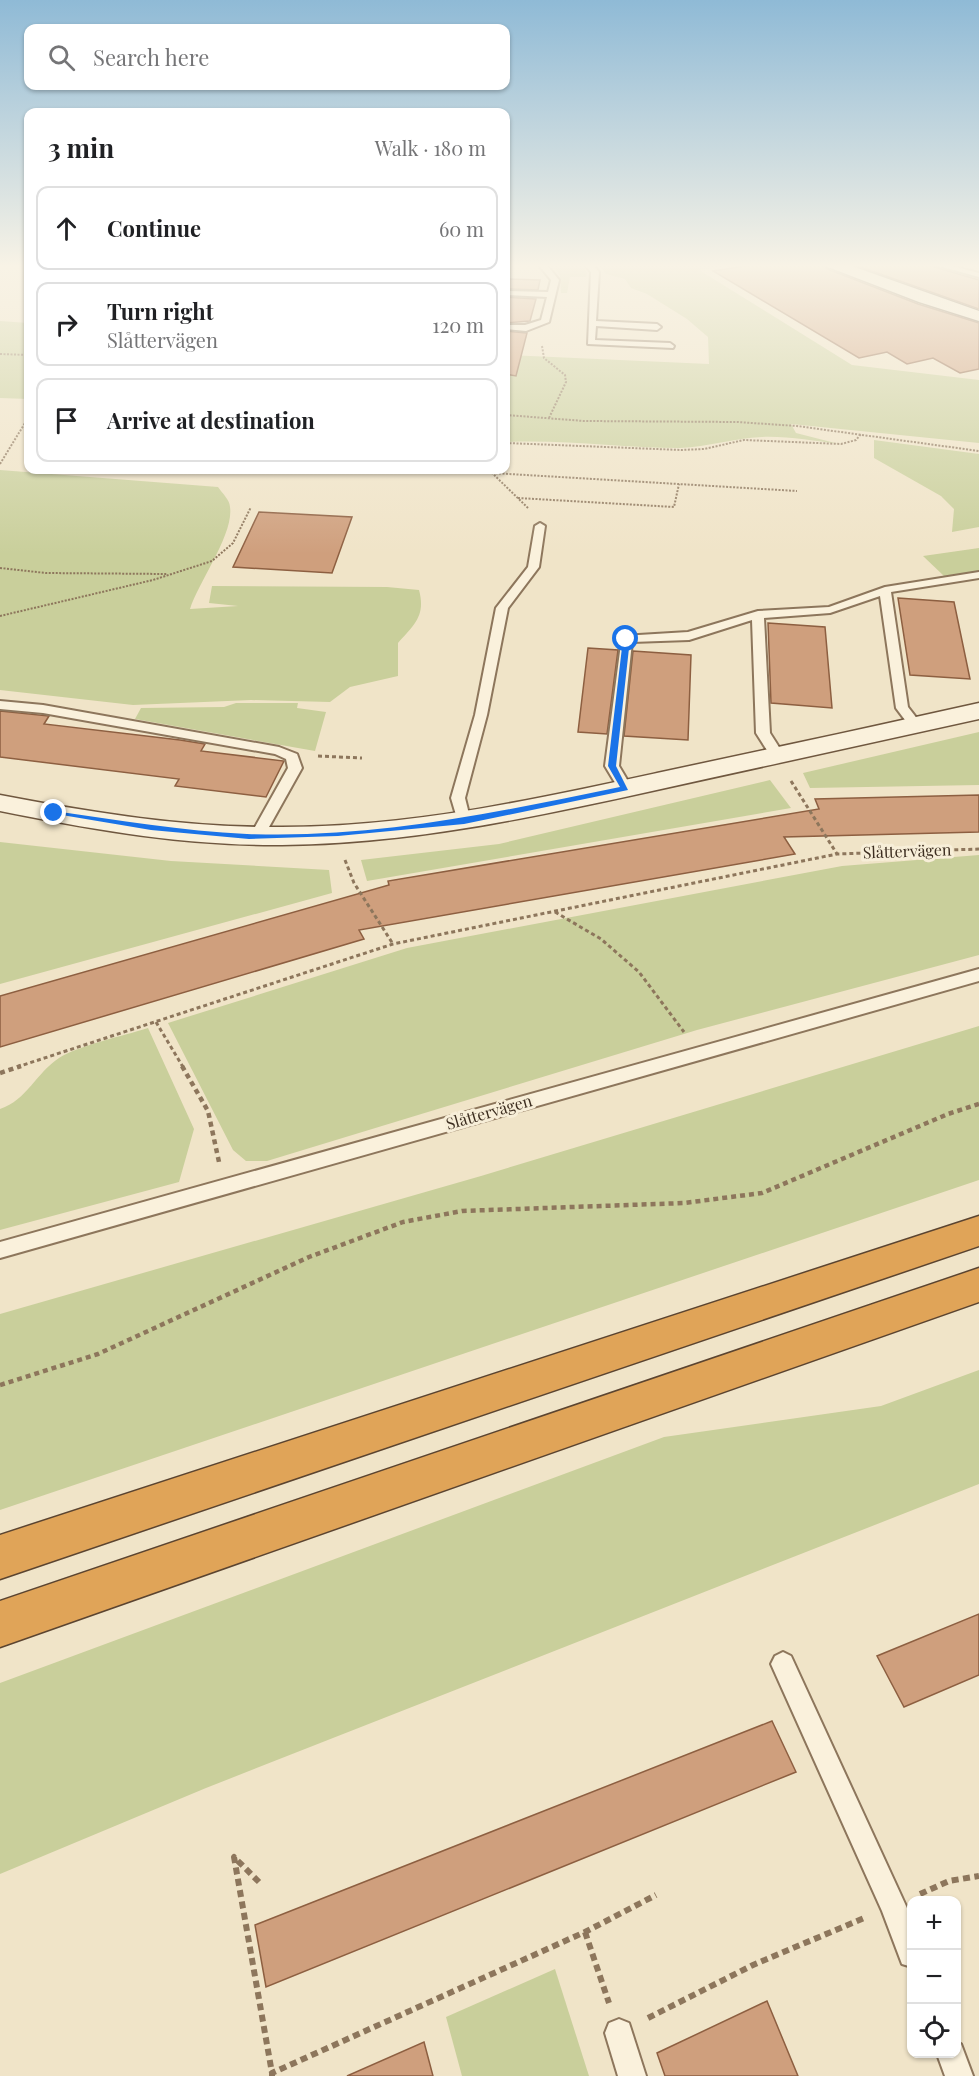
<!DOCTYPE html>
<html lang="en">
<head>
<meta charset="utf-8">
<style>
	:root { --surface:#fff; --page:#f2f2f2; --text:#202124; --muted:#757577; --line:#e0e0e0 }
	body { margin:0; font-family:"Playfair Display",serif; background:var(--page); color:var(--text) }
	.controls { position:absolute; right:18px; bottom:18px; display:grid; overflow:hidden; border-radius:12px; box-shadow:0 2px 4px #0004 }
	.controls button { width:54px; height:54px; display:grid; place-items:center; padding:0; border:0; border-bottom:2px solid var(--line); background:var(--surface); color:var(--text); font:30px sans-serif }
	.stop { position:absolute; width:18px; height:18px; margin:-14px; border:4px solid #1a73e8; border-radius:50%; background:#fff }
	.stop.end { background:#1a73e8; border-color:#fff; box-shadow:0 2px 6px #0008 }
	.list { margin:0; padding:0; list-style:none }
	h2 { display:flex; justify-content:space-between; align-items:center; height:78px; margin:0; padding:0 24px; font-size:26px }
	h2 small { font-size:20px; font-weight:400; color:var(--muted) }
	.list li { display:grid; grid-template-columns:39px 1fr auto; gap:18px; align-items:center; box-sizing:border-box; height:84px; margin:0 12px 12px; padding:0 12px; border:2px solid var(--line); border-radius:12px }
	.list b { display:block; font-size:22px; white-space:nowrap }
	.list p { margin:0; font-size:20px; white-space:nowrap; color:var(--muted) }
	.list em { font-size:20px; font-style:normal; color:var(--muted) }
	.icon { flex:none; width:33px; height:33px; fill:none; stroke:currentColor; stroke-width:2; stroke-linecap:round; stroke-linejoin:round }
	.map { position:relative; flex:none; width:979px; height:2076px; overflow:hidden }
	.search { position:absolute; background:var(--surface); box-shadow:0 2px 4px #0004; left:24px; top:24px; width:486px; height:66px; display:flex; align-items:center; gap:15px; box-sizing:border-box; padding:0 21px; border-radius:12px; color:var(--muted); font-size:22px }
	.panel { position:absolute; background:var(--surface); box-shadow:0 2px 4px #0004; left:24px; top:108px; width:486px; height:366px; border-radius:12px }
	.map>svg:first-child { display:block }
	.green { fill:#c9cf9b }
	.building { fill:#cf9f7d; stroke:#8d5f41; stroke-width:1.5 }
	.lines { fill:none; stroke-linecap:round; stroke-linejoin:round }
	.lane-casing { stroke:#8d765c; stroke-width:4 }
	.secondary-casing { stroke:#6f573f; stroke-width:3 }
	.highway-casing { stroke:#5b4430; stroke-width:3 }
	.path-far3 { stroke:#8d765c; stroke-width:2; stroke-dasharray:2 1.5; stroke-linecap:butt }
	.path-far2 { stroke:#8d765c; stroke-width:3; stroke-dasharray:4 3; stroke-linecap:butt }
	.path-far1 { stroke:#8d765c; stroke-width:4.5; stroke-dasharray:5 4; stroke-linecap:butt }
	.path { stroke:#8d765c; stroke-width:6; stroke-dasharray:7 4.5; stroke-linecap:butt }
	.lane { fill:#faf1dc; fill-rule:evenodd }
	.secondary { fill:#faf1dc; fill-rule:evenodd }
	.highway { fill:#e0a458; fill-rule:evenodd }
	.route { fill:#1a73e8 }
	.labels { text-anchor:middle; stroke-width:6; stroke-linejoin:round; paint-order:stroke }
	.street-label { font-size:16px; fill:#3d2e20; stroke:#f7eed8 }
</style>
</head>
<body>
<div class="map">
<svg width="979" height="2076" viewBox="0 0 979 2076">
	<rect width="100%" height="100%" fill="#f0e4c8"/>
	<!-- green -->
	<g class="green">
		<polygon points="560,264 582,264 587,273 586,277 570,277 567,293 561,293 560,276 554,265"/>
		<path d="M599,264H735L699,270L852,365L979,380V443L791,424L796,433L839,444C814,441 787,436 762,437C734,438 708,447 680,448C622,448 564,439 506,442V355L709,364L708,337L687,319L647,294L631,288L625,279L606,274Z"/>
		<polygon points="0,321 28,323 28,399 0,398"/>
		<polygon points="874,440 979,454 979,527 952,532 954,509 941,496 874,458"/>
		<path d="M0,470L218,487C222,493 230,500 230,507C234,534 199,581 190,609L238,606L209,603L212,586L387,587L419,590C426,616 414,625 398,643V676L350,687L330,702L251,700L133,705L0,690Z"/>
		<polygon points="979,548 979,571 944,576 923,556"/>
		<polygon points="236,703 298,703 297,708 326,712 315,751 135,719 141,708 224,707"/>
		<polygon points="979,732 979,785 810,788 803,773"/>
		<polygon points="770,780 791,808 367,881 361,860 499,844"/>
		<polygon points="0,842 171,861 329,870 332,893 0,984"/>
		<polygon points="979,855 979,955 697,1030 267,1161 246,1161 233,1150 168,1023 407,948 842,866"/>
		<polygon points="979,1026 979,1180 0,1510 0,1314 481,1176"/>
		<path d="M148,1028L194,1129L179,1182L0,1230V1109C27,1100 36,1073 59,1058C80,1045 123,1036 148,1028Z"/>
		<polygon points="979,1370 979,1484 206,1788 0,1874 0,1683 664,1437 881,1406"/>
		<polygon points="555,1969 589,2076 462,2076 446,2017"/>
	</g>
	<!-- building -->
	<g class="building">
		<polygon points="758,264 824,264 827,269 918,304 979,323 979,369 960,373 933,358 907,364 887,352 859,358 713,271"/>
		<polygon points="852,264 924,264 979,280 979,309"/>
		<polygon points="506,279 540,280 538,290 506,289"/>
		<polygon points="506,297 536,299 530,321 506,323"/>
		<polygon points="506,331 527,333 516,376 506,374"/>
		<polygon points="259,512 352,517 332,573 233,567"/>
		<polygon points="898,598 954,602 970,679 910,675"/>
		<polygon points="768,623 825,627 832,708 771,703"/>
		<polygon points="588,648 618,650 607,734 578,732"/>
		<polygon points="633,651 691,655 688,740 624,736"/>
		<polygon points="0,711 49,716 44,724 180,740 205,744 201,751 284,761 266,797 175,786 179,779 0,757"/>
		<polygon points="979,795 979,832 784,837 795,854 359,930 364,939 0,1047 0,996 389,885 388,881 819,809 815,799"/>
		<polygon points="979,1614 979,1675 904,1707 877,1656"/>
		<polygon points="772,1721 796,1772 266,1987 255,1925"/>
		<polygon points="767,2001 798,2076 665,2076 657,2053"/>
		<polygon points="424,2042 433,2076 347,2076"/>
	</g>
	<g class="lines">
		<defs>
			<g id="lane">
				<polygon points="538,264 546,264 559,280 549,322 526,331 506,329 506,325 525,325 541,320 547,297 506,295 506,291 548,292 551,280"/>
				<polygon points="584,264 592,264 599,272 596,321 657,324 661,327 657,330 596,326 595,340 670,343 674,346 673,348 588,344 591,272"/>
				<polygon points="932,264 944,264 979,273 979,277"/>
				<polygon points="540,523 545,526 539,567 508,608 487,715 465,798 471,822 469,825 459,825 451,798 475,715 496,608 528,567 535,526"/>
				<polygon points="979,572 979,578 891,592 908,707 922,725 921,728 911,728 896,708 880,596 830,613 764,618 770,733 784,755 777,759 772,758 756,733 752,620 689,640 632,642 619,766 632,788 630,791 620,791 605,766 622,636 688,632 758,611 829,607 885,587"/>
				<polygon points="0,701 43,705 279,747 297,754 302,768 264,836 257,840 250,836 288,768 286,759 275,754 43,713 0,709"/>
				<polygon points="979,969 979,981 0,1258 0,1242"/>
				<polygon points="783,1652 791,1656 906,1906 912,1919 912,1967 902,1964 882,1911 771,1664 775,1656"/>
				<polygon points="619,2019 629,2023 646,2076 618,2076 605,2033 609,2023"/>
				<polygon points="956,2042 961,2044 973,2076 945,2076 937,2054 956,2054"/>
			</g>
			<g id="secondary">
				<polygon points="826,264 846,264 979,311 979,321 919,302 828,267"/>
				<path d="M979,703V719C870,743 761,767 652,791C530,818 408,844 282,845C186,846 94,830 0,811V795C94,813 187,828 282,827C410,827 533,800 657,773C764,750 872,727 979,703Z"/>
			</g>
			<g id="highway">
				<polygon points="979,1216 979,1246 0,1579 0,1535"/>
				<polygon points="979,1268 979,1302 0,1647 0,1601"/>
			</g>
		</defs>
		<!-- lane casing -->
		<use href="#lane" class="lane-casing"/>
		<!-- secondary casing -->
		<use href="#secondary" class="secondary-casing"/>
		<!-- highway casing -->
		<use href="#highway" class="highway-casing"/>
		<!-- path-far3 -->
		<g class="path-far3">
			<polyline points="506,265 520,264"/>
			<polyline points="542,346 544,358 565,375 566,382 549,418"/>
			<polyline points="0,354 28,355"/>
			<polyline points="506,415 584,421 737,422 797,426 979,451"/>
			<polyline points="506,443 681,450 704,449 744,440 841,444 856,440 861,434"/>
			<polyline points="0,464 28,418"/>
			<polyline points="489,470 528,508"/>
			<polyline points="492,473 797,491"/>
			<polyline points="518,498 674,507 679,484"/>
			<polyline points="0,568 46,573 167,574"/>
			<polyline points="0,616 153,580 212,561 233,543 251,507"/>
		</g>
		<!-- path-far2 -->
		<g class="path-far2">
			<polyline points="318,756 362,758"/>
			<polyline points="791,781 837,854"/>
			<polyline points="345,860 354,883 393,944"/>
			<polyline points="555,912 601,939 639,972 684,1032"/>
			<polyline points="156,1022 183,1067"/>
			<polyline points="17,1067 393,944 837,854 979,849"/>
		</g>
		<!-- path-far1 -->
		<g class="path-far1">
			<polyline points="182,1066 208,1111 219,1162"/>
			<polyline points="0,1073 21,1066"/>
			<polyline points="0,1385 98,1354 309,1257 403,1222 462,1211 684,1203 762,1193 948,1114 979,1104"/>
		</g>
		<!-- path -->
		<g class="path">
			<polyline points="259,1882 234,1857 272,2073"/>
			<polyline points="920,1894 949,1881 979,1876"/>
			<polyline points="585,1932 609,2003"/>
			<polyline points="648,2018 753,1965 864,1918"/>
			<polyline points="272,2076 272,2073 585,1932 656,1895"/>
		</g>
		<!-- lane -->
		<use href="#lane" class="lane"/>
		<!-- secondary -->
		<use href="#secondary" class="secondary"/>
		<!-- highway -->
		<use href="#highway" class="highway"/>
	</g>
	<!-- sky -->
	<linearGradient id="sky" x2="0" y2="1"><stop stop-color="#8fbad6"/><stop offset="0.48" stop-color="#f8f3e6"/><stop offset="1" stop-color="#f8f3e6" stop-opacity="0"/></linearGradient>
	<rect width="979" height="554" fill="url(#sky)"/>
	<!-- route -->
	<path class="route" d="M626,637L630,639L616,766L628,790L464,824L338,836L249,839L151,830L50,813L54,811C118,820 182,831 247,834C373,839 498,812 620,787L608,766L623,639Z"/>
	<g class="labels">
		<!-- street labels -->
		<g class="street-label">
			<text transform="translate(907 851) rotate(-2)" y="6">Slåttervägen</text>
			<text transform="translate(489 1112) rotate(-16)" y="6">Slåttervägen</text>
		</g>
	</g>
</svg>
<div class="controls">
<button>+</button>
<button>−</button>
<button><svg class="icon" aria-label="locate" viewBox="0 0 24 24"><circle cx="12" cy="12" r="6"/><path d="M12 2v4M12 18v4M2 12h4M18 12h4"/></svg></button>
</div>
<div class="stop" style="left:626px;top:639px"></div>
<div class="stop end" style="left:54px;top:813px"></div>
<div class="search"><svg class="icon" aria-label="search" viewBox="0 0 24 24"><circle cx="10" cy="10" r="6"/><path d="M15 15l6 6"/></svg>Search here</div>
<section class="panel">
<h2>3 min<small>Walk · 180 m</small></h2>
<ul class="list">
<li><svg class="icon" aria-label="ahead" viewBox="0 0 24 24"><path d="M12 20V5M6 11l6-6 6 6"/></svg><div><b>Continue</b></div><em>60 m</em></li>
<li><svg class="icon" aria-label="right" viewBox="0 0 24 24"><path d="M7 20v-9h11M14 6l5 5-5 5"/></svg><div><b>Turn right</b><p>Slåttervägen</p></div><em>120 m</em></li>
<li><svg class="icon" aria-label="arrive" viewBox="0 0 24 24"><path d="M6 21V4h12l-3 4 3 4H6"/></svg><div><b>Arrive at destination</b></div></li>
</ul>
</section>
</div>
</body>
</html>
